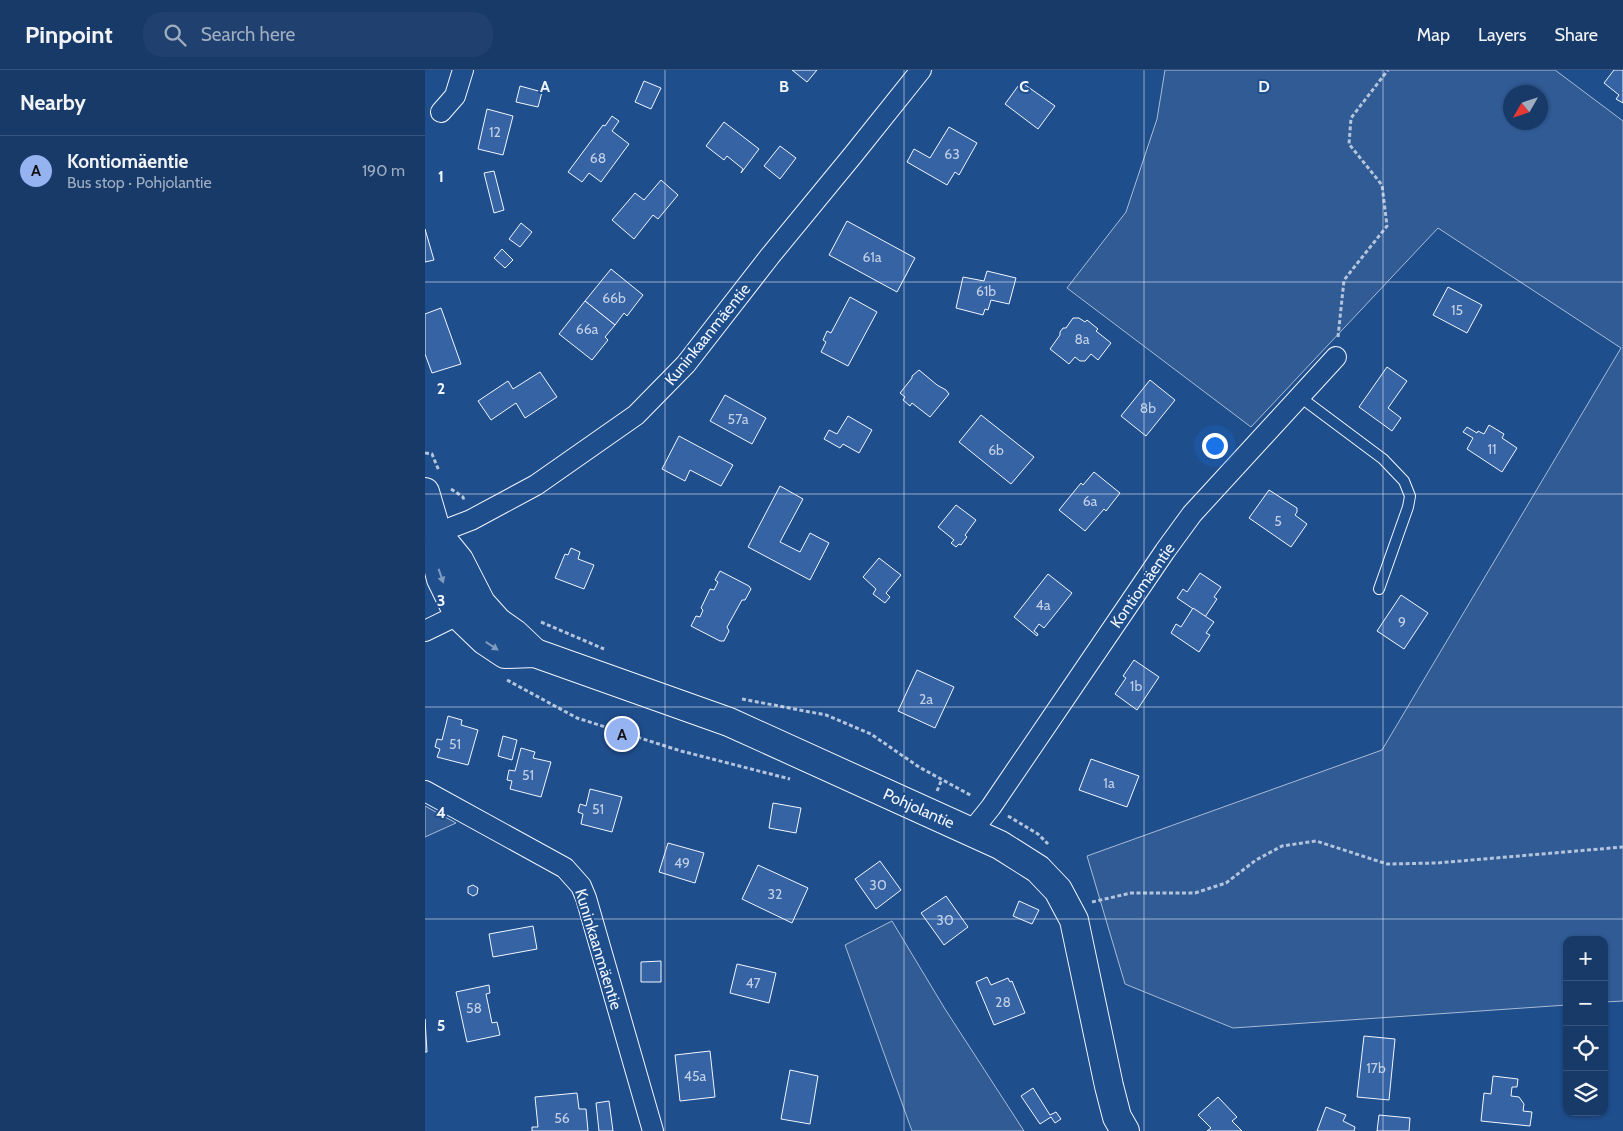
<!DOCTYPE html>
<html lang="en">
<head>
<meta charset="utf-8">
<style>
	:root { --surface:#173a69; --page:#20416f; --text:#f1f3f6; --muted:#9eadc0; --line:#36547d; --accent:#95b2f1 }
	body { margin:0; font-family:Cabin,sans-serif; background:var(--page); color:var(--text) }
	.controls { position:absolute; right:15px; bottom:15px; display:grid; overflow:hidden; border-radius:10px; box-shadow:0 1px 4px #0004 }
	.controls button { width:45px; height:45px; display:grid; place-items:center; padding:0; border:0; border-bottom:1px solid var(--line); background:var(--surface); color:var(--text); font:25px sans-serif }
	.compass { position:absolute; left:1078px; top:15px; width:45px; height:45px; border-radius:50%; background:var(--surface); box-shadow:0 1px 4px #0004; rotate:231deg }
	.you { position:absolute; left:789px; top:375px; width:18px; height:18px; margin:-12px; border:4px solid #fff; border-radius:50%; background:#1a73e8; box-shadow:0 0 0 8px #1a73e833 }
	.badge { display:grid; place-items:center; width:32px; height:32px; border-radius:50%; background:var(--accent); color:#111; font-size:16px; font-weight:700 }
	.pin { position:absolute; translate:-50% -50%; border:2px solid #fff; box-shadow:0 1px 5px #0006 }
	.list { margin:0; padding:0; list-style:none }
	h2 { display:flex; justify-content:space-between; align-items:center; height:65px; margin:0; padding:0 20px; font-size:21px }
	h2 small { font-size:16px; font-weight:400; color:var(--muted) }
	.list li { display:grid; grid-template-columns:32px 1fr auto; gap:15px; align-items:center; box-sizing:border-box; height:70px; padding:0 20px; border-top:1px solid var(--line) }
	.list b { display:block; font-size:19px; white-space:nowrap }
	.list p { margin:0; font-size:16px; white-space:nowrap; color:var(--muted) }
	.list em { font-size:16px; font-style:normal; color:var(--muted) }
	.icon { flex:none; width:28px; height:28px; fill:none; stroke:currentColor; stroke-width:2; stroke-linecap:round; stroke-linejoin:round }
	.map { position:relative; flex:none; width:1198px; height:1061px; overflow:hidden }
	header { display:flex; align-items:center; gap:30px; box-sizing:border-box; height:70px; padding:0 25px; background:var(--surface); border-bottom:1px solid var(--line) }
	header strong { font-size:24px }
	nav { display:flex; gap:28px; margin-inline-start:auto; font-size:18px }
	.search { width:350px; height:45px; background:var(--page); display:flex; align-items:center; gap:12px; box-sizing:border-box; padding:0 18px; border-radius:20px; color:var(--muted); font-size:19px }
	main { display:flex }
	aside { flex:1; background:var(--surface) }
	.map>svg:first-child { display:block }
	.built { fill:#305b95; stroke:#a8bbd7; fill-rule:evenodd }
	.building { fill:#3563a3; stroke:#f2f6ff }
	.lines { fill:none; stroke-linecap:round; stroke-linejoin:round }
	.lane-casing { stroke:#f2f6ff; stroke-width:12 }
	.street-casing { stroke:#f2f6ff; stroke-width:22 }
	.secondary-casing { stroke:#f2f6ff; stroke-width:30 }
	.path { stroke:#b3c4dc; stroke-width:3; stroke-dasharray:4 2.5; stroke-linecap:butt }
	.lane { stroke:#1f4e8c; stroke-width:10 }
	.street { stroke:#1f4e8c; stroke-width:20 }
	.secondary { stroke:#1f4e8c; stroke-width:28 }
	.oneway { fill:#7e9ac0 }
	.grid { fill:none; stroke:#f2f6ff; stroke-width:1; stroke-opacity:0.55 }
	.labels { text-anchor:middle; stroke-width:4; stroke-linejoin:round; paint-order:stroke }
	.number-label { font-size:14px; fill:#c3d1e8 }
	.street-label { font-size:16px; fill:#f2f6ff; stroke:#1f4e8c }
	.grid-label { font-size:16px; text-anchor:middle; font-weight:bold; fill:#f2f6ff; stroke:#1f4e8c; stroke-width:4; stroke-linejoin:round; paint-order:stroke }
</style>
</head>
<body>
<header>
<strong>Pinpoint</strong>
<div class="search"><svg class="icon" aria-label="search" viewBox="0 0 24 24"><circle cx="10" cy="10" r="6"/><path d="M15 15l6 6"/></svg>Search here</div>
<nav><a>Map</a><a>Layers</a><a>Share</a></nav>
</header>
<main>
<aside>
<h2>Nearby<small></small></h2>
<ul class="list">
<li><span class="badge">A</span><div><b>Kontiomäentie</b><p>Bus stop · Pohjolantie</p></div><em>190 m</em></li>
</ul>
</aside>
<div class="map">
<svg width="1198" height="1061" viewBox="0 0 1198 1061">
	<rect width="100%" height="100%" fill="#1f4e8c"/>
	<!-- built -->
	<g class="built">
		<path d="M740,0H1130L1198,51V931L1179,932V870H1142V935L808,958L700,914L662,786L957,680L1196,278L1013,158L826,357L642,218L701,142L732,49ZM1086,22H1116V52H1086Z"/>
		<polygon points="0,736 31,753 0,767"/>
		<polygon points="467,851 520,939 599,1061 487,1061 420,875"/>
	</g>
	<!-- building -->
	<g class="building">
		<polygon points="367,0 392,0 382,12"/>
		<polygon points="1189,0 1198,0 1198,33 1191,29 1194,25 1179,13"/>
		<polygon points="219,11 236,18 226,39 210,32"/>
		<polygon points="596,12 630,36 613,59 580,34"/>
		<polygon points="95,16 117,22 113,37 91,32"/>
		<polygon points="62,39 88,46 78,85 53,79"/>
		<polygon points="187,46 194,51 187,61 204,74 176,112 164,103 157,112 143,102 178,55 180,56"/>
		<polygon points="299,52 334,79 316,103 318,99 302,86 299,90 281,76"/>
		<polygon points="524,57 552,73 534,105 530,102 522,115 482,92 489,79 505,88"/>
		<polygon points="355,76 371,88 355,109 339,96"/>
		<polygon points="69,101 79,140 69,143 59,103"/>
		<polygon points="236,110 253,125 233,149 228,145 209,169 187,150 210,123 219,130"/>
		<polygon points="422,151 490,188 472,222 404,185"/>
		<polygon points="96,153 107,162 95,177 84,169"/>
		<polygon points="0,159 9,190 0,192"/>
		<polygon points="77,179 88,190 80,198 69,188"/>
		<polygon points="186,199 218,225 202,246 199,243 190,255 160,231"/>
		<polygon points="562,201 591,208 584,234 566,230 563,240 560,239 558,245 531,238 538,207 559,211"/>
		<polygon points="1023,217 1057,235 1042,263 1008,245"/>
		<polygon points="425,227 452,242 423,296 396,282 401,272 398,270 402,261 406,263"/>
		<polygon points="160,231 190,255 180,267 183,270 167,290 134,264"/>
		<polygon points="16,238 36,294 7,303 0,284 0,244"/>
		<polygon points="648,248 654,248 660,252 662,250 673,259 671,261 686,273 673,290 666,284 660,291 655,291 650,287 644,294 625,279 635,265 635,262 638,258 641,258"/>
		<polygon points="962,297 982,311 963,338 976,348 967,361 934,337"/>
		<polygon points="494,300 512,315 521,320 524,324 505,347 487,333 485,336 478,330 480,327 475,323 487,308 487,306"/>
		<polygon points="115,302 132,327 100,348 91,333 66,350 53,331 83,311 88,319"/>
		<polygon points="725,310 750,330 721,366 696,346"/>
		<polygon points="300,325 341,348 327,374 285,351"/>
		<polygon points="556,345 609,387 586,414 534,372"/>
		<polygon points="423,346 447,360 434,383 418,374 415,378 399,369 404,360 412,364"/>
		<polygon points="1064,355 1079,364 1077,368 1092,378 1077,402 1042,379 1048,368 1038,362 1042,357 1052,363 1053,361 1059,364"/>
		<polygon points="254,366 308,395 296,416 265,400 260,411 237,399"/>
		<polygon points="669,402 695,423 681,441 679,439 660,461 634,440 656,413 658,415"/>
		<polygon points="355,416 378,429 355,472 375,482 385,463 404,473 385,510 323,477"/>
		<polygon points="844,420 872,438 872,442 870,445 882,454 866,477 824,448"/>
		<polygon points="531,435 551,450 540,465 542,467 536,475 534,474 531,477 526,473 529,470 513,457"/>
		<polygon points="146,478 155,482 153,489 169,495 159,519 130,508 140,484 143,485"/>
		<polygon points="454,488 476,505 461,523 465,527 460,533 448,524 451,519 438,507"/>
		<polygon points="295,501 324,516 326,519 320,530 317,530 302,557 304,561 299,571 295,571 266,556 271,546 275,547 278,540 276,538 285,519 289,520 293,512 290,510"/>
		<polygon points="775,503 796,517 789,527 792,529 780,547 752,528 758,519 762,522"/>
		<polygon points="623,504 647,523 619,558 614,554 609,561 613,564 612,566 589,547"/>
		<polygon points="976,525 1003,543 979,579 952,561"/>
		<polygon points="768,538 789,552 781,563 785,565 774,582 746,563 751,554 756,557"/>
		<polygon points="709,590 734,607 712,640 690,624 701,608 698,606"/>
		<polygon points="492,600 529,617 510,658 473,641"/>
		<polygon points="23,646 37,650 36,655 53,660 43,695 12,687 15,679 10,677 12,669 17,670"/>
		<polygon points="78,666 92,670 87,690 73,686"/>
		<polygon points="96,678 110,682 108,688 126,692 116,727 85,719 87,711 82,710 84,700 90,701"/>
		<polygon points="666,689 714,706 702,737 654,720"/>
		<polygon points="165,719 197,727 187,762 156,754 158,744 153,742 155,734 161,736"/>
		<polygon points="348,733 376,738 371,763 344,758"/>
		<polygon points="243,773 279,783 270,813 234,802"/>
		<polygon points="455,791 476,820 451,839 430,809"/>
		<polygon points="333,795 383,818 367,853 317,829"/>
		<polygon points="48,815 53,818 52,824 48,826 43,823 43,817"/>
		<polygon points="521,826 543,857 519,875 496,843"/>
		<polygon points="594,831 614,840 607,854 588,846"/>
		<polygon points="108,856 112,879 68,887 64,864"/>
		<polygon points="236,891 236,912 216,912 216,892"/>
		<polygon points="312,894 351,903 344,933 305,923"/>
		<polygon points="562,907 566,915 583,908 585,912 587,911 600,943 569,955 551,912"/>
		<polygon points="64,915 65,923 61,924 67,953 72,952 75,965 42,972 31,922"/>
		<polygon points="0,949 2,982 0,982"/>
		<polygon points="939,966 970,969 964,1030 932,1027"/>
		<polygon points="285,981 290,1027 255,1031 250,985"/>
		<polygon points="365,1000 393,1006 385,1054 356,1049"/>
		<polygon points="1068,1006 1093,1009 1092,1017 1087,1017 1086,1026 1094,1027 1099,1034 1098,1041 1107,1042 1105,1056 1056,1051 1059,1023 1066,1024"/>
		<polygon points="608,1018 625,1045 631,1042 636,1049 630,1053 626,1047 615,1054 596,1026"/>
		<polygon points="152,1023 154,1039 161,1039 163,1061 107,1061 107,1057 113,1057 110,1027"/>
		<polygon points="793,1027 812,1047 807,1051 817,1061 782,1061 786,1058 773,1045"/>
		<polygon points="184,1031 188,1061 174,1061 171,1033"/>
		<polygon points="901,1037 921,1045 918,1051 930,1057 929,1061 892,1061"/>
		<polygon points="954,1045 985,1048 984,1061 952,1061"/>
	</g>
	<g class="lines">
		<defs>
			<polyline id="lane" points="875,327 958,389 979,411 985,426 983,437 954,519"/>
			<g id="street">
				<polyline points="16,42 30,26 38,0"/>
				<polyline points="12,463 46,450 111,415 211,345 261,294 345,186 428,85 496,0"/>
				<polyline points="0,561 45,539"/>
				<polyline points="0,721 140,798 156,816 161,828 228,1061"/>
				<polyline points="546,762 566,737 740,481 767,444 911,287"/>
			</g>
			<g id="secondary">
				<polyline points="0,422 12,463 12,493 16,509 34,546 59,570 80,584 110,583 304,652 575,775 613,799 633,820 649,850 684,1016 692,1047 700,1061"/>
				<polyline points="12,463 34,490 56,533 73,552 90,564 110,583"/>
			</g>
		</defs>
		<!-- lane casing -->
		<use href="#lane" class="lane-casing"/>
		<!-- street casing -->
		<use href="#street" class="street-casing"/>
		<!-- secondary casing -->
		<use href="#secondary" class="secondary-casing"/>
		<!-- path -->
		<g class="path">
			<polyline points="913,267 919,210 962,156 957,115 924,74 926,48 963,0"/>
			<polyline points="0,383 7,384 14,401"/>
			<polyline points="26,419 38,427 39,431"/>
			<polyline points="116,552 179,579"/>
			<polyline points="82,610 152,648 256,681 365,709"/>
			<polyline points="317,629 401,645 446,664 494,697 547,726"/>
			<polyline points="512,721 517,709"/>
			<polyline points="583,746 613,764 623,774"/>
			<polyline points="667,832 706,823 770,823 801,813 831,790 857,776 891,771 962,794 1012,793 1198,777"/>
		</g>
		<!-- lane -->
		<use href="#lane" class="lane"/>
		<!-- street -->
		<use href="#street" class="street"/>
		<!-- secondary -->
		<use href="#secondary" class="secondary"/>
	</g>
	<!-- one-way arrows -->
	<defs><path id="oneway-solid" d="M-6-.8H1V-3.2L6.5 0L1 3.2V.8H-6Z" transform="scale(1.25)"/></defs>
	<g class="oneway">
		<use href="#oneway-solid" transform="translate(16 506) rotate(71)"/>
		<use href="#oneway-solid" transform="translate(67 576) rotate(33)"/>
	</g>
	<!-- grid -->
	<path class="grid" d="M240,0V1061M479,0V1061M719,0V1061M958,0V1061M0,212H1198M0,424H1198M0,637H1198M0,849H1198"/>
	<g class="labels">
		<!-- number labels -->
		<g class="number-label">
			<text x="70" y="67">12</text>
			<text x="527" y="89">63</text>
			<text x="173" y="93">68</text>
			<text x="447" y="192">61a</text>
			<text x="561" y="226">61b</text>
			<text x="189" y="233">66b</text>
			<text x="1032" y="245">15</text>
			<text x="162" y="264">66a</text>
			<text x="657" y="274">8a</text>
			<text x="723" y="343">8b</text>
			<text x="313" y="354">57a</text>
			<text x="1067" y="384">11</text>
			<text x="571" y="385">6b</text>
			<text x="665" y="436">6a</text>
			<text x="853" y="456">5</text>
			<text x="618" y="540">4a</text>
			<text x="977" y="557">9</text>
			<text x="711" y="621">1b</text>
			<text x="501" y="634">2a</text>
			<text x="30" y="679">51</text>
			<text x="103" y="710">51</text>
			<text x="684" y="718">1a</text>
			<text x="173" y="744">51</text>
			<text x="257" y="798">49</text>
			<text x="453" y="820">30</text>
			<text x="350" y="829">32</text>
			<text x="520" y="855">30</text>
			<text x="328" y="918">47</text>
			<text x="578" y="937">28</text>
			<text x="49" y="943">58</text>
			<text x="951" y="1003">17b</text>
			<text x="270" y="1011">45a</text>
			<text x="137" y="1053">56</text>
		</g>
		<!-- street labels -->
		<g class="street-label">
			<text transform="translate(282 264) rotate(-51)" y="6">Kuninkaanmäentie</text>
			<text transform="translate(717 515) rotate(-55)" y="6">Kontiomäentie</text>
			<text transform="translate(494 738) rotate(24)" y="6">Pohjolantie</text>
			<text transform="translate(174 879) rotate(73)" y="6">Kuninkaanmäentie</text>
		</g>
	</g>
	<g class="grid-label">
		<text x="120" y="22">A</text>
		<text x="359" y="22">B</text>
		<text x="599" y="22">C</text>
		<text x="839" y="22">D</text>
		<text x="16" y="112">1</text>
		<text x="16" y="324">2</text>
		<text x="16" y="536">3</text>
		<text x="16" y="748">4</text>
		<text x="16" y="961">5</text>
	</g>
</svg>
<div class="controls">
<button>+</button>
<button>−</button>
<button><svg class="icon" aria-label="locate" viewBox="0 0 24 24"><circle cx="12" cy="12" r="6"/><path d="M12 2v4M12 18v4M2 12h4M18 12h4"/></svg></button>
<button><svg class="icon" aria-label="layers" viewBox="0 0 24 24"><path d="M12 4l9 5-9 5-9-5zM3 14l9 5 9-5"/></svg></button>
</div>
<svg class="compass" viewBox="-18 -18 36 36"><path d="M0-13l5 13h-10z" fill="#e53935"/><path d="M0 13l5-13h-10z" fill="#9eadc0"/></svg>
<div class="you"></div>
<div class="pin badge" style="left:197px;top:664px">A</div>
</div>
</main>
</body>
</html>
